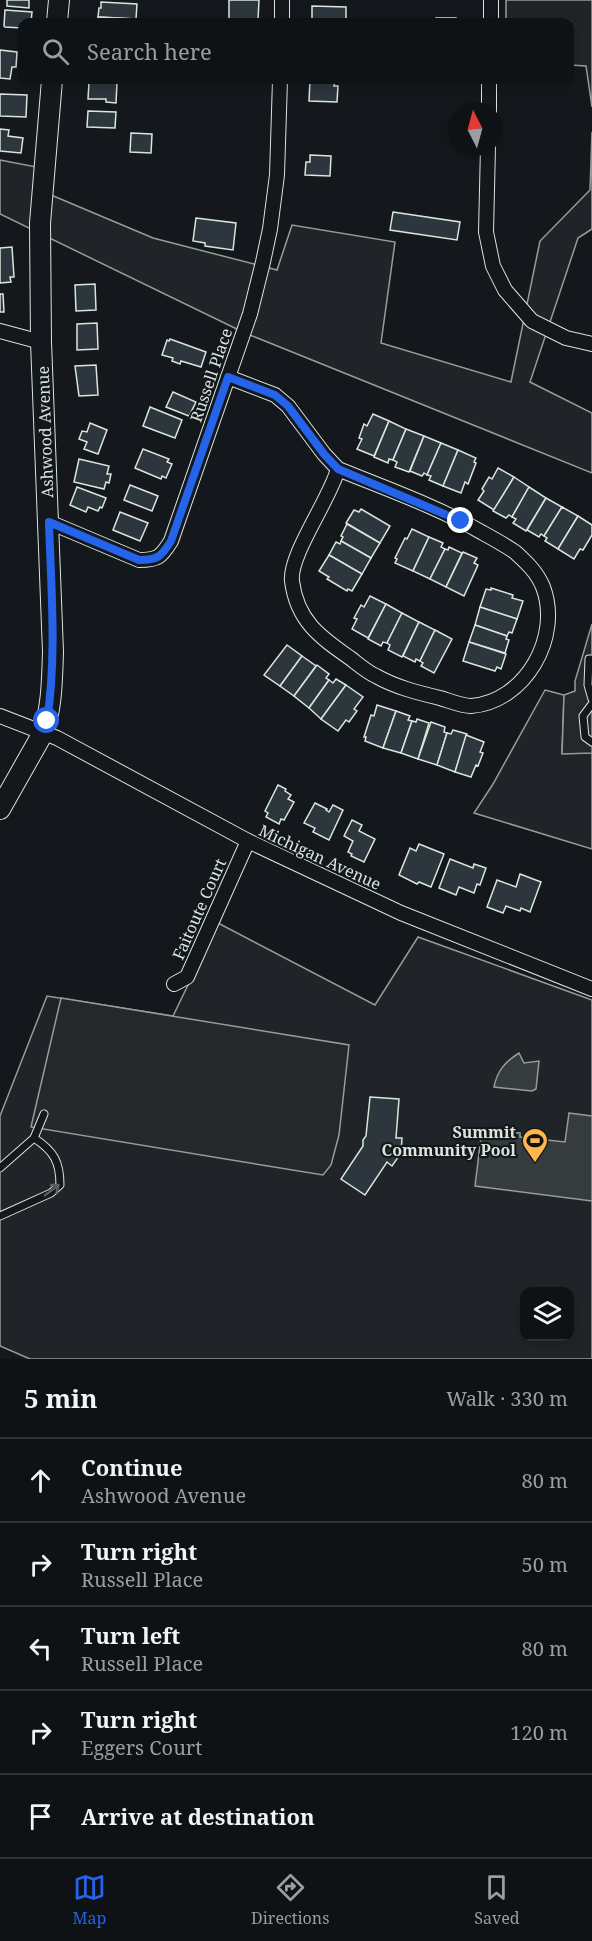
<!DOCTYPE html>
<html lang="en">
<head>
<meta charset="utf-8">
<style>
	:root { --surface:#0f1215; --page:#181b1e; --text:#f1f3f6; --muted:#9b9ea0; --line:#2f3234; --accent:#2563eb }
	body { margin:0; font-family:"Noto Serif",serif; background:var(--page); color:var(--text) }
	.controls { position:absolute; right:18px; bottom:18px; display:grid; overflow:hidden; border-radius:12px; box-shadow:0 3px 9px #0003 }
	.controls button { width:54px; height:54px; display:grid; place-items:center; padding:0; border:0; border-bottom:2px solid var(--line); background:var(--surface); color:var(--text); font:30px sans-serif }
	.compass { position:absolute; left:448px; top:102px; width:54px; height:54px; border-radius:50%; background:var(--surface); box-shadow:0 3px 9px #0003; rotate:354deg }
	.stop { position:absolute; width:18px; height:18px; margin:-14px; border:4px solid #2563eb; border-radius:50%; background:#fff }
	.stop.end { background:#2563eb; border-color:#fff; box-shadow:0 2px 6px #0008 }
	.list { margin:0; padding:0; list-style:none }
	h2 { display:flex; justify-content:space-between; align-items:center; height:78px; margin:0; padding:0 24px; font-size:26px }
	h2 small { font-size:20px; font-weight:400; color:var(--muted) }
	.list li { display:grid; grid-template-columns:39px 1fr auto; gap:18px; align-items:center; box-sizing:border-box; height:84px; padding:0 24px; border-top:2px solid var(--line) }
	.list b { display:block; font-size:22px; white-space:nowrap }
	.list p { margin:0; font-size:20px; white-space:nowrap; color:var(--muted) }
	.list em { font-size:20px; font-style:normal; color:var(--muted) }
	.icon { flex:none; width:33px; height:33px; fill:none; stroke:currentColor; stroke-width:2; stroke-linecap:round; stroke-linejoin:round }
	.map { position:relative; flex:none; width:592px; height:1359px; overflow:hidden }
	.search { position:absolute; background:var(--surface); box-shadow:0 3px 9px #0003; left:18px; right:18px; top:18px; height:66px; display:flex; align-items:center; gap:15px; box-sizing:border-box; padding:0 21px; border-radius:12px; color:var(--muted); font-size:22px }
	.sheet { height:498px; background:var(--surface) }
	nav { display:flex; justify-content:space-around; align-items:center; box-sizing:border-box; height:84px; border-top:2px solid var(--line); background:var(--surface); font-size:16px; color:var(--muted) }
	nav a { display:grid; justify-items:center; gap:3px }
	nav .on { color:var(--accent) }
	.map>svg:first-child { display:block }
	.green { fill:#202428; stroke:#939e99; stroke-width:1.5; fill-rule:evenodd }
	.parking { fill:#24282b; stroke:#939e99; stroke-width:1.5 }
	.water { fill:#363b3e; stroke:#939e99; stroke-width:1.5 }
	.building { fill:#2c363c; stroke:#d8e6dc; stroke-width:1.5 }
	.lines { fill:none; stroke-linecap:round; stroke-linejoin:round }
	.lane-casing { stroke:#d8e6dc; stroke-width:9 }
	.street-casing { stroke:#d8e6dc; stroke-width:16 }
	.secondary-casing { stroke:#d8e6dc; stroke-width:22 }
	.lane { stroke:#14181c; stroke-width:7 }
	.street { stroke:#14181c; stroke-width:14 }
	.secondary { stroke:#14181c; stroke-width:20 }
	.oneway { stroke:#59605f }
	.route { stroke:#2563eb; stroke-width:8 }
	.labels { text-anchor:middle; stroke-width:4.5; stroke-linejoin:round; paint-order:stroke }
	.street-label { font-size:16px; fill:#d8e6dc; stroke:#14181c }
	.poi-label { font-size:16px; font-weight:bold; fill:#d8e6dc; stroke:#14181c; text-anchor:end }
</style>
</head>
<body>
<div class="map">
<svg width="592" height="1359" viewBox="0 0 592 1359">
	<rect width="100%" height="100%" fill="#14181c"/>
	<!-- green -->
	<g class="green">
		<polygon points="506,0 592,0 592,107 586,66 570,65 570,22 506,22"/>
		<polygon points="592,132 592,229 578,238 530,382 592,413 592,473 245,333 0,214 0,160 47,169 44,192 153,238 277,270 292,225 395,242 381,343 511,382 540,241 590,190"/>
		<polygon points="545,690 564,695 562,753 592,753 592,849 474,813 493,784"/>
		<path d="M218,923L375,1005L418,937L592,1000V1359H30L0,1346V1116L47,996L173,1016ZM524,1292H570V1336H524Z"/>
	</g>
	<!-- parking -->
	<g class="parking">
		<polygon points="592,624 592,753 562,754 564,695 575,691 575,681"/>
		<polygon points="61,998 349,1045 339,1135 331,1165 323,1175 31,1127"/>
	</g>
	<!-- water -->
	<g class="water">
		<path d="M519,1053L524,1063L539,1061L536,1089L532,1091L494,1087C497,1071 505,1062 519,1053Z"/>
		<polygon points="569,1113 592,1116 592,1201 475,1186 482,1129 520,1133 520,1137 565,1142"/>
	</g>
	<!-- building -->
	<g class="building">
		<polygon points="7,0 29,0 29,8 7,6"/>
		<polygon points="229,0 259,0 258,20 229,19"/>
		<polygon points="101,2 137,4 136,19 98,17 99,8 101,8"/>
		<polygon points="312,6 346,7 346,22 312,22"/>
		<polygon points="5,10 32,12 31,22 22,22 22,28 5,27 4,26"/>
		<polygon points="98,17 136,19 136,22 98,22"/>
		<polygon points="436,18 456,18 456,22 426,22 426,19 436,20"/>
		<polygon points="0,50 17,52 16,67 12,67 10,79 0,78"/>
		<polygon points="310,80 335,81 334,86 338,86 337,102 309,101"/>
		<polygon points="89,82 117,83 116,103 106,102 106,99 88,99"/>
		<polygon points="0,94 27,95 26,117 0,116"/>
		<polygon points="88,111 116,112 115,128 87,127"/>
		<polygon points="0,129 9,130 8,136 23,138 21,153 0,151"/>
		<polygon points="131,133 152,134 151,153 130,152"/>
		<polygon points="310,155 331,156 330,176 305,175 306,162 310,162"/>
		<polygon points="393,212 460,222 457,240 390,230"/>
		<polygon points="196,218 236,223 233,250 205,246 205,243 193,241"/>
		<polygon points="12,247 14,277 10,277 11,282 0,283 0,248"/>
		<polygon points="95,284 96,310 76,311 75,285"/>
		<polygon points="0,294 3,294 4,312 0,312"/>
		<polygon points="97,323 98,349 77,350 77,324"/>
		<polygon points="170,339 206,352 201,367 181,361 180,364 172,361 173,358 162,355 167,340 169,341"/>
		<polygon points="96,365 98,395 79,396 75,366"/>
		<polygon points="173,392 196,402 189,416 166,407"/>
		<polygon points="150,407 182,420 175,438 143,426"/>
		<polygon points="373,414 389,421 374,456 357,449 362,439 359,438 364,424 367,426"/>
		<polygon points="389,421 406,429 393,460 389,459 388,463 374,457"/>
		<polygon points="90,423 107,430 98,454 84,449 87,442 79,439 82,431 87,432"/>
		<polygon points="406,429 424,436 409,472 395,467 397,462 393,460"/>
		<polygon points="424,436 441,443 427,475 424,473 422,476 410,471"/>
		<polygon points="441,443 458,450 443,486 429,480 431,476 427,475"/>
		<polygon points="143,449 169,459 167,462 172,464 166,478 162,476 161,479 135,468"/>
		<polygon points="458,450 476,458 474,462 476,463 468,484 465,482 461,493 443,486"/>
		<polygon points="79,459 109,466 107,474 111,474 109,483 106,482 104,489 74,482"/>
		<polygon points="498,468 514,477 494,510 478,500 484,491 482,489 489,477 492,479"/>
		<polygon points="514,477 529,487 512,517 509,515 506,518 493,511"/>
		<polygon points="130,485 158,496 152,511 124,500"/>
		<polygon points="77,487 106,498 102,508 100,507 98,511 88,507 86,512 70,505"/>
		<polygon points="529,487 546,498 526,531 513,523 516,519 512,517"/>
		<polygon points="546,498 562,507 544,536 541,534 539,537 527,530"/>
		<polygon points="562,507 578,516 558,549 545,541 547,538 544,536"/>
		<polygon points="361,509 390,526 380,543 346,523 354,510 359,512"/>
		<polygon points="120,512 148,523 140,541 113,530"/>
		<polygon points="578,516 592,525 592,535 583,550 580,549 574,559 558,549"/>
		<polygon points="347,524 380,543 371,558 341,541 343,537 341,536"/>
		<polygon points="412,529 429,537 413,571 395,563 397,559 395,558 405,538 407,539"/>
		<polygon points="429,537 443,543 441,547 445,549 430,579 413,571"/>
		<polygon points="341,541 371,558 362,574 329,555 336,542 340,544"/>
		<polygon points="449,547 462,553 446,587 430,579 445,549 448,550"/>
		<polygon points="463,552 477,558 474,563 478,565 464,596 446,587"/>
		<polygon points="329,555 362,574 352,591 348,589 347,591 327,579 329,577 319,571"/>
		<polygon points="491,588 513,595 512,598 523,601 517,619 480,607 486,589 491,590"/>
		<polygon points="370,596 386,604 368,638 352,629 357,619 354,618 361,605 364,607"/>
		<polygon points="386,604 402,613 387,643 383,642 381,646 368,639"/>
		<polygon points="480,607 517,619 512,633 509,632 507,636 475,625"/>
		<polygon points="402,613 419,622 402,657 388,650 390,645 387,643"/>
		<polygon points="419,622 435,630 420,661 416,659 415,662 403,656"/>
		<polygon points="475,625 507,636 506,639 509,640 505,653 469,642"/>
		<polygon points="435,630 452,639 434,673 421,666 423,663 420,661"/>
		<polygon points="469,642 506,654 501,669 497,667 495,671 463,661"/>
		<polygon points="287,645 302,656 280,686 264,675"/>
		<polygon points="302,656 316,666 294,696 280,686"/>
		<polygon points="317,665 329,674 326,678 329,680 309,708 294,696"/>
		<polygon points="336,679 346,685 321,719 309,708 329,680 333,683"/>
		<polygon points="346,685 363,697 354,709 357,711 349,722 346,720 338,731 321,719"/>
		<polygon points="377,705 396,711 383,748 365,741 366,737 364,737 371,715 374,716"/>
		<polygon points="396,711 410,716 408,720 412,721 401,753 383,748"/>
		<polygon points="417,719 429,723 418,759 401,753 412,721 416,722"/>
		<polygon points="431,722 445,727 444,732 447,733 437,765 418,759"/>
		<polygon points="453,730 467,734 455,772 437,765 447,733 451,734"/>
		<polygon points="466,735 484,742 480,752 483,753 478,766 476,765 471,777 455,772"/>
		<polygon points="278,785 286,789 285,791 291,795 288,799 294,802 284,820 281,819 279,824 266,817 268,813 265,811"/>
		<polygon points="315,803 327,809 326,810 329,812 333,805 343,810 329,840 313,832 315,828 304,823"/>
		<polygon points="352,820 362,825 359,831 375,839 364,862 351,856 352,854 348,852 353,841 344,836"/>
		<polygon points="419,844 444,854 431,887 419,882 417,884 399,875 410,848 416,851"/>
		<polygon points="450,859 473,868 474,864 486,868 480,885 477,884 474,893 459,887 456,895 439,888"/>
		<polygon points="520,874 541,882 530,912 521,908 520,911 506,906 503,913 487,907 497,880 516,887"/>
		<polygon points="370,1097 399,1099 396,1138 402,1138 401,1153 392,1166 387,1162 365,1195 341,1179 363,1146 363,1140 366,1136"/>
	</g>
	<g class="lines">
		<defs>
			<g id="lane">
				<polyline points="592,659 589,659 588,685 592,699"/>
				<polyline points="592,704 583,716 585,737 592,742"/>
				<polyline points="0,1168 34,1138 44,1114"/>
				<path d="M0,1216L51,1193L60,1185C60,1162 54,1151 34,1138"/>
			</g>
			<g id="street">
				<polyline points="282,22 282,0"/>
				<polyline points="491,22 491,0"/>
				<polyline points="489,111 489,80"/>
				<polyline points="488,147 486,232 493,266 505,290 532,321 566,338 592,344"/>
				<polyline points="0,331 41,342"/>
				<path d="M228,377L275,395L288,406L324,454L338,469C387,489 438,507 483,533C494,539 505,545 515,552C526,562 537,572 543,587C562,637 525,702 471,706C462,706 450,701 440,698C419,693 395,687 376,676C367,672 358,664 350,658C320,637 297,621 292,581C289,555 330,499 338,469"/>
				<path d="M49,522L139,560C158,560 161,557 171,541L250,314L263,262L270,229L277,175L280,80"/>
				<polyline points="0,716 57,738 248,841 401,913 592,989"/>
				<polyline points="174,984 187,977 248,841"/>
			</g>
			<g id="secondary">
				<polyline points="57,22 59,0"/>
				<path d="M0,809L43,733C52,707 52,680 53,652L41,342L40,223L52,80"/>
			</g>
		</defs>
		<!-- lane casing -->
		<use href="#lane" class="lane-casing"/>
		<!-- street casing -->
		<use href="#street" class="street-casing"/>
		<!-- secondary casing -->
		<use href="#secondary" class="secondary-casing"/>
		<!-- lane -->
		<use href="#lane" class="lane"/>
		<!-- street -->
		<use href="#street" class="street"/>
		<!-- secondary -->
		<use href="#secondary" class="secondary"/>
	</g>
	<!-- one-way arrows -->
	<defs><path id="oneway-shaft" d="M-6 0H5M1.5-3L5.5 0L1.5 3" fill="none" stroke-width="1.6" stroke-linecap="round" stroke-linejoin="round" transform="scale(1.5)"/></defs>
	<use class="oneway" href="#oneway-shaft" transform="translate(52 1190) rotate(-37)"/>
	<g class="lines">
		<!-- route -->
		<path class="route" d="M47,721C57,655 51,588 49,522L139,560C158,560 161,557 171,541L228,377L275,395L288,406L324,454L338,469L461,521"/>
	</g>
	<!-- icons -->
	<defs>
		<symbol id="stadium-pin" viewBox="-11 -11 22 30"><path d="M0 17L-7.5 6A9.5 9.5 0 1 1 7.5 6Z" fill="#ffb74d" stroke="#14181c"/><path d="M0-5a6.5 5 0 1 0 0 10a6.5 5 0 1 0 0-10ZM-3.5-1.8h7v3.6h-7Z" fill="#111"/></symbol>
	</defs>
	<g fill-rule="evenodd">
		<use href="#stadium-pin" x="520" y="1126" width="30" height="40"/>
	</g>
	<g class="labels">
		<!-- street labels -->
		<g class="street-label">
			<text transform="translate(211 375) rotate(-71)" y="6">Russell Place</text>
			<text transform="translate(45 432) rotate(-92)" y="6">Ashwood Avenue</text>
			<text transform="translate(320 857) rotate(25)" y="6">Michigan Avenue</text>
			<text transform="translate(199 909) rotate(-66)" y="6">Faitoute Court</text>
		</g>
		<!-- poi labels -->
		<g class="poi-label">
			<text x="516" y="1138">Summit<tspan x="516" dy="18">Community Pool</tspan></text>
		</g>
	</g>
</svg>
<div class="controls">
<button><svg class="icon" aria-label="layers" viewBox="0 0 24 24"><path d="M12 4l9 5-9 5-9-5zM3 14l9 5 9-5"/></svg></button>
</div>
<svg class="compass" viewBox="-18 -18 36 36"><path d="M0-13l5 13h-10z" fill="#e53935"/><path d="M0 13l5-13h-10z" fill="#9b9ea0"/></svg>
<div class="stop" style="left:47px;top:721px"></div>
<div class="stop end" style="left:461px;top:521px"></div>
<div class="search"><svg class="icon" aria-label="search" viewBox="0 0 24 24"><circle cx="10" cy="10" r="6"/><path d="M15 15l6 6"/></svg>Search here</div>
</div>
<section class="sheet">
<h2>5 min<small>Walk · 330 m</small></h2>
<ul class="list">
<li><svg class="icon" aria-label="ahead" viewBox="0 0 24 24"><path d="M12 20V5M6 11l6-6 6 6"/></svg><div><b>Continue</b><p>Ashwood Avenue</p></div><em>80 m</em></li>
<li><svg class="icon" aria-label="right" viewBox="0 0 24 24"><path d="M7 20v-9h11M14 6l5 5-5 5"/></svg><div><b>Turn right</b><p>Russell Place</p></div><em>50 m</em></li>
<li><svg class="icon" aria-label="left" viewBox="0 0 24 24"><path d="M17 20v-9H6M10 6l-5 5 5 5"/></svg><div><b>Turn left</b><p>Russell Place</p></div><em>80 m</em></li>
<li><svg class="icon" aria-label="right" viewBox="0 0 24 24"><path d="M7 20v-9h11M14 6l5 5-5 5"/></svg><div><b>Turn right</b><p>Eggers Court</p></div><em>120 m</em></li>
<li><svg class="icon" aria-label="arrive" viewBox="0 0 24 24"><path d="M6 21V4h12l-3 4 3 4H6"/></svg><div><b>Arrive at destination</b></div></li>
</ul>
</section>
<nav>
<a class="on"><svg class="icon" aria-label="map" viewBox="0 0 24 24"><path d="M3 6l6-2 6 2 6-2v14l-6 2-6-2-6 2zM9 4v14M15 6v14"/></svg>Map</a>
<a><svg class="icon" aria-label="directions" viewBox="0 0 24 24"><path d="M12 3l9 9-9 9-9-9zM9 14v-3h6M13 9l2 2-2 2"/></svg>Directions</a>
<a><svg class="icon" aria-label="saved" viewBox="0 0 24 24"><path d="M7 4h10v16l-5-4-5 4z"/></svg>Saved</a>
</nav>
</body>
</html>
